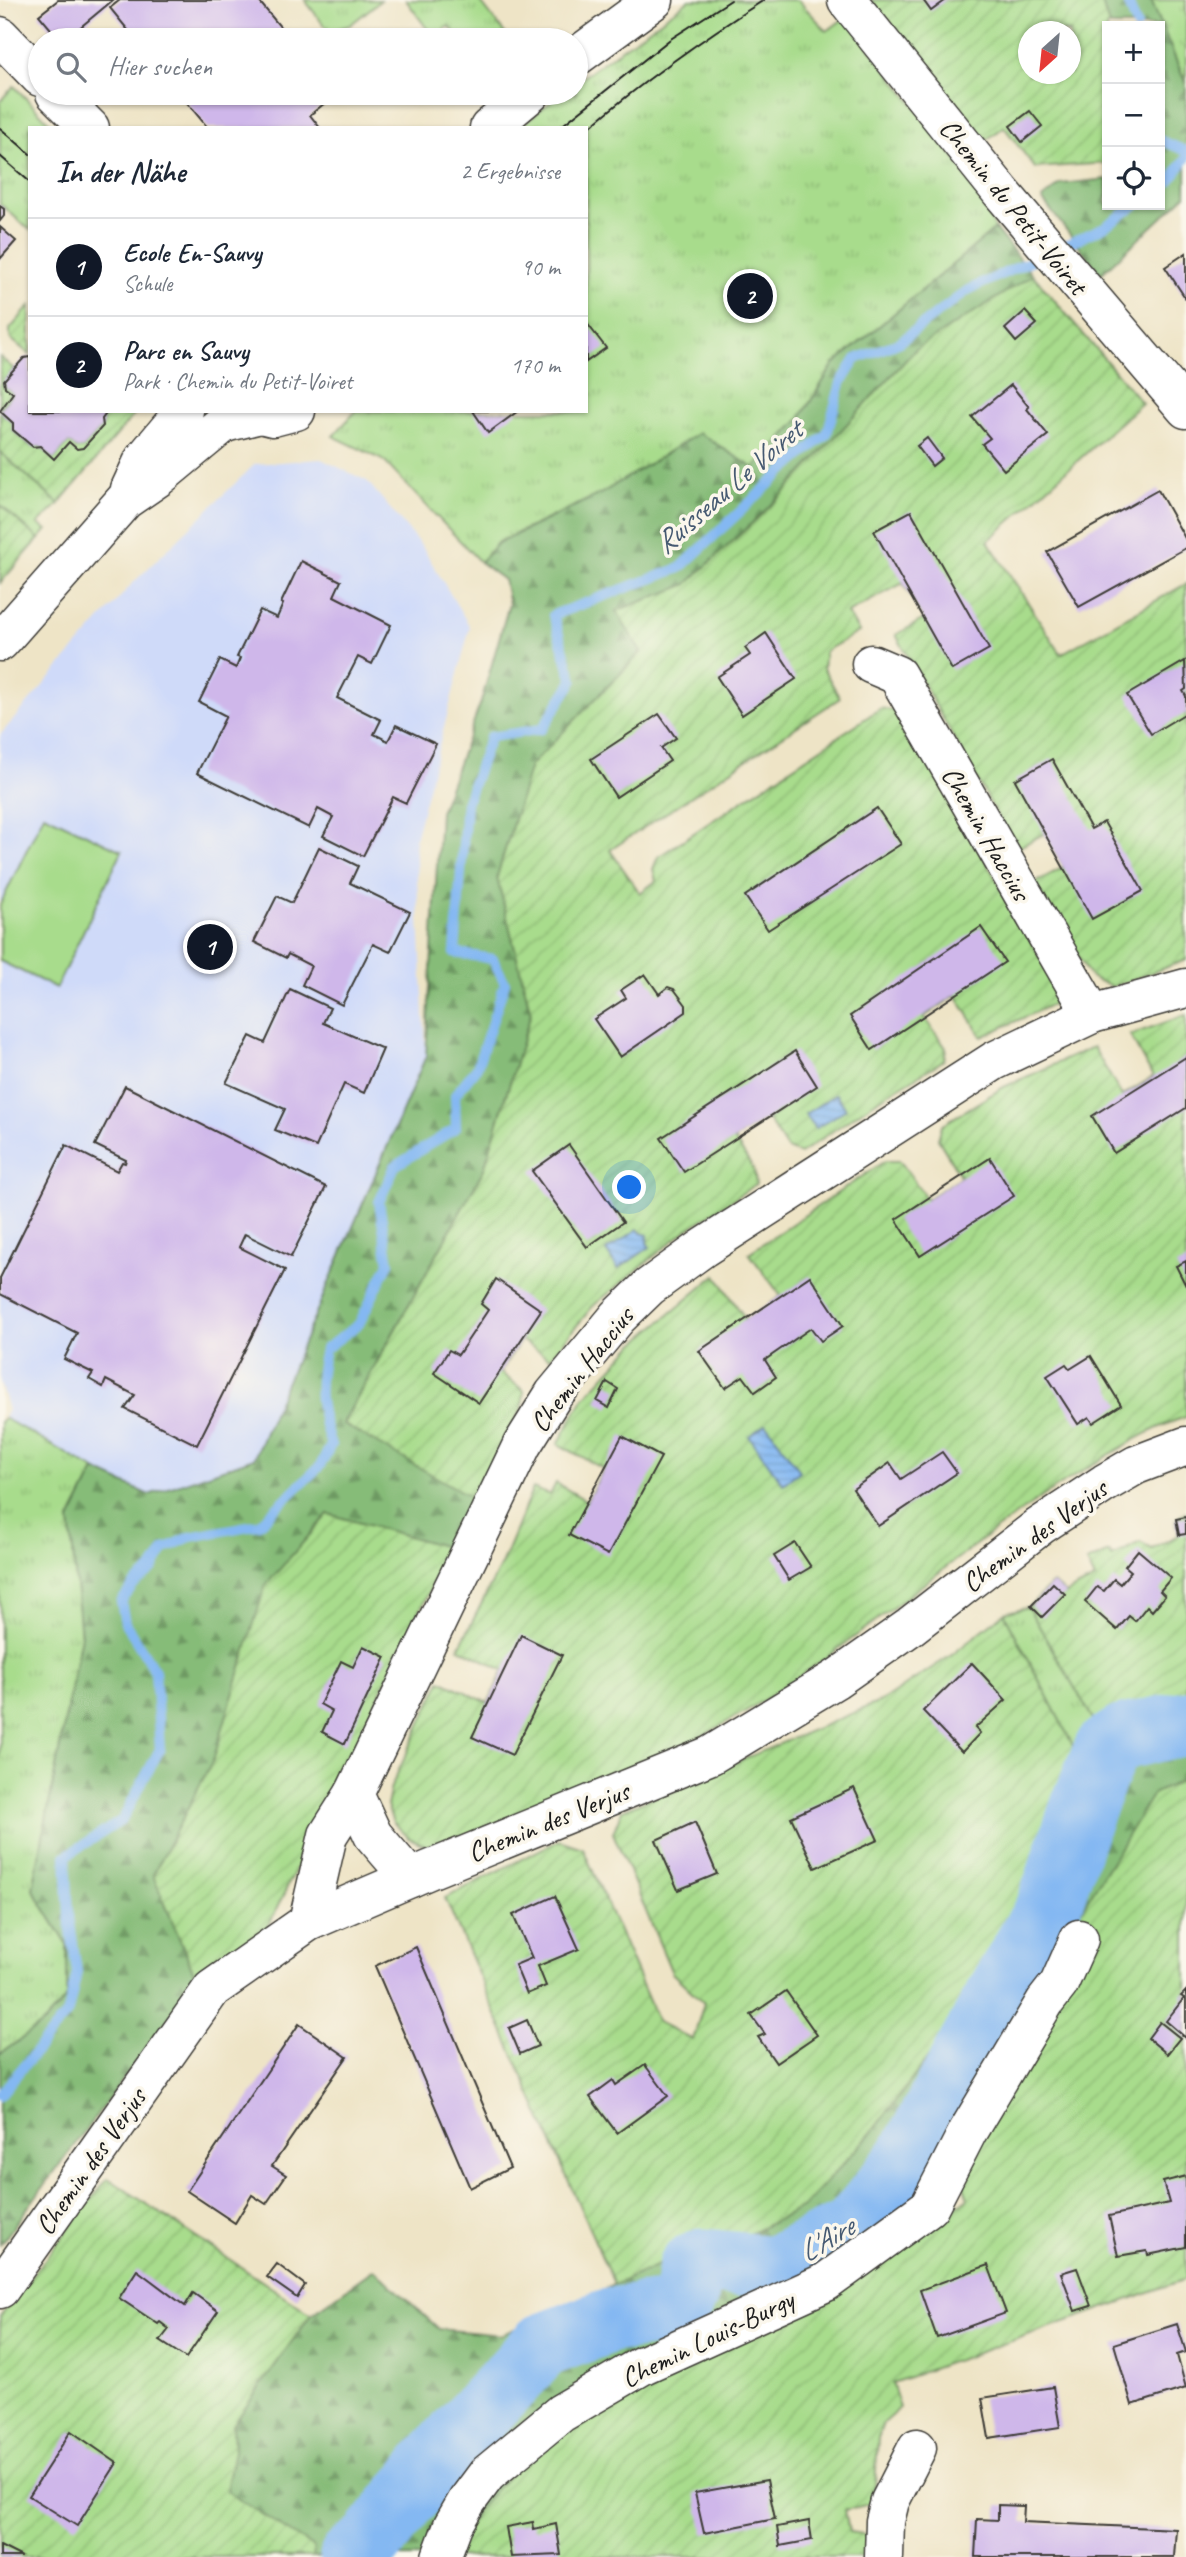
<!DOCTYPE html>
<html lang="de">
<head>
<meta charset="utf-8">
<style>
	:root { --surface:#fff; --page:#f2f2f3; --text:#1f2937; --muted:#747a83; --line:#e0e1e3; --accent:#111827 }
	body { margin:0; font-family:Caveat,sans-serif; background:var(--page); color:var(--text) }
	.controls { position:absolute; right:21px; top:21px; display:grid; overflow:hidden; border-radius:0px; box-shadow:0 2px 5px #0004 }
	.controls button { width:63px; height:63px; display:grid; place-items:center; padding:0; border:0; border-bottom:2px solid var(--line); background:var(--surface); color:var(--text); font:35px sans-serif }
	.compass { position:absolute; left:1018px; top:21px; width:63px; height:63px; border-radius:50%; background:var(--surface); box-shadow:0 2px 5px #0004; rotate:207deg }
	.you { position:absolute; left:630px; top:1188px; width:24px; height:24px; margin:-18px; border:5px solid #fff; border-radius:50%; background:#1a73e8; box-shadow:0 0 0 10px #1a73e833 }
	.badge { display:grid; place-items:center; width:46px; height:46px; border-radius:50%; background:var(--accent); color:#fff; font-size:23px; font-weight:700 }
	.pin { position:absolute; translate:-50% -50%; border:4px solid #fff; box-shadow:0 2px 7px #0006 }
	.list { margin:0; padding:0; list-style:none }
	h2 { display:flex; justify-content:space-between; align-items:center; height:91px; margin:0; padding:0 28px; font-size:30px }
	h2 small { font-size:23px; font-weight:400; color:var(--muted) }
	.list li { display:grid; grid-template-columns:46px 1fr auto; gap:21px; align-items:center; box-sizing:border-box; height:98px; padding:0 28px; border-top:2px solid var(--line) }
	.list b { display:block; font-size:26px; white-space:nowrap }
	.list p { margin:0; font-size:23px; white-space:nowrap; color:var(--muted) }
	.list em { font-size:23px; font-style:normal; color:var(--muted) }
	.icon { flex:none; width:38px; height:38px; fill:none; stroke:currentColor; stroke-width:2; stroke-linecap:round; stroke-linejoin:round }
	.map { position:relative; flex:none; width:1186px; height:2557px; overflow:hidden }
	.search { position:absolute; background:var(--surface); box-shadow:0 2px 5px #0004; left:28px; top:28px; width:560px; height:77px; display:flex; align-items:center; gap:18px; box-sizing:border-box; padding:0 24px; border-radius:38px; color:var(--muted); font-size:26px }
	.panel { position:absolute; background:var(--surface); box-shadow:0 2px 5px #0004; left:28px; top:126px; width:560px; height:287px; border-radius:0px }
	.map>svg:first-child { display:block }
	.built { fill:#cfdaf9 }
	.grass { fill:url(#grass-tufts); stroke:#627c54; stroke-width:2 }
	.forest { fill:url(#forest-firs); stroke:#516c4a; stroke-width:2 }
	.garden { fill:url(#garden-furrows); stroke:#627c54; stroke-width:2; fill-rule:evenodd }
	.pitch { fill:#a8dc8c; stroke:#627c54; stroke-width:2 }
	.water { fill:url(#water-rules); stroke:#506a87; stroke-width:2 }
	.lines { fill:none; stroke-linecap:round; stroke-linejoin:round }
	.stream { stroke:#84b8f2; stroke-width:10 }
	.river { stroke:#84b8f2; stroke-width:65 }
	.building { fill:#cfb7ea }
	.minor-casing { stroke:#3c3a36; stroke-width:41 }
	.minor { stroke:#fff; stroke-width:38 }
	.tram { stroke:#1c1c1c; stroke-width:2 }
	.labels { text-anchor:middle; stroke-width:7; stroke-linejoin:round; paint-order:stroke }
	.street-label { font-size:28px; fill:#1c1c1c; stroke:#fbf7ec }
	.water-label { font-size:30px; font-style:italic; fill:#465a72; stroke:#fbf7ec }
</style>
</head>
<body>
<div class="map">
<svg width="1186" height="2557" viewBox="0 0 1186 2557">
	<defs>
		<pattern id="grass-tufts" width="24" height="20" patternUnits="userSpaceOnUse" patternTransform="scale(1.75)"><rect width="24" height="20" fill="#a8dc8c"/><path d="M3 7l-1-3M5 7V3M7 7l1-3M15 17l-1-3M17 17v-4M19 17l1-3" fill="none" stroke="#90bc78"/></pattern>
		<pattern id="forest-firs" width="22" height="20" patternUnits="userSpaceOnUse" patternTransform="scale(1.75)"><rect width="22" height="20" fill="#86bc78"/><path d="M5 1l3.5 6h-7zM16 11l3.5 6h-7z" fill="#6d9862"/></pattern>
		<pattern id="garden-furrows" width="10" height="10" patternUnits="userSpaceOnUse" patternTransform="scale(1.75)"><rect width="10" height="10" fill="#a8dc8c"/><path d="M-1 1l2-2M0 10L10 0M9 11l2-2" fill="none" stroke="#90bc78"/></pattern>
		<pattern id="water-rules" width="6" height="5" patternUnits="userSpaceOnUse" patternTransform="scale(1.75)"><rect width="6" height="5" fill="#84b8f2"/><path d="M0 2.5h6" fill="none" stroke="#719ecf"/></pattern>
	</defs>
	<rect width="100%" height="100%" fill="#fbf7ec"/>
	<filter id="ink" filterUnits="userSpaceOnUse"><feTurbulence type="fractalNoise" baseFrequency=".0143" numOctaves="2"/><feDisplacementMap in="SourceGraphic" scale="14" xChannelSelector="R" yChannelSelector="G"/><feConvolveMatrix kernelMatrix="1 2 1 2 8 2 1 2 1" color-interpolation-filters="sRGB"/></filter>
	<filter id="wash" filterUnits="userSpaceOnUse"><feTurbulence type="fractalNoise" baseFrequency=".00686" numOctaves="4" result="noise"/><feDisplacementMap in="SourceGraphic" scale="28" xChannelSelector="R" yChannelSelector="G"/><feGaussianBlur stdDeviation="1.57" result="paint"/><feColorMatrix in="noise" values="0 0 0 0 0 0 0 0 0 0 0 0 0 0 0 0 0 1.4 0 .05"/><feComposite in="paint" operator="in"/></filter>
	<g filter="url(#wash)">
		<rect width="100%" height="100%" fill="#eee4c6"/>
		<!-- built -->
		<polygon class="built" points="321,459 367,481 423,548 470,627 415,839 426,1056 254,1458 149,1495 95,1470 4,1418 8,1410 0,1383 0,735 131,585 255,464"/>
		<!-- grass -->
		<g class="grass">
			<polygon points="305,0 381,0 350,25 329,32"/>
			<polygon points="406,0 479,0 510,40 461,40 449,26 434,38"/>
			<polygon points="689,0 798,0 827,31 846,17 975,184 995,229 834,364 799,420 754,468 600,494 498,542 480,562 383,460 333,436 356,411 586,411 586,128 519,128 561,93 576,93 576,82"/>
			<polygon points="1151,0 1186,0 1186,84 1185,83"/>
			<polygon points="14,86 55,128 30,128 30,230 0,204 0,101"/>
			<polygon points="0,452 59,504 38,524 47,530 39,539 0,505"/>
			<polygon points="4,1418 95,1470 70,1520 81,1636 33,1889 67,1944 67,1997 45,2022 0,2054 0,1422"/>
			<polygon points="1028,1607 1104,1738 1083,1765 1004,1613"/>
		</g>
		<!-- forest -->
		<g class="forest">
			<polygon points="1101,0 1151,0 1186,84 1186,195 1101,274 1042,199 1061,184 1107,179 1107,205 1160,205 1160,26 1109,26"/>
			<polygon points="995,229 1033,275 916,349 781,496 686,585 617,611 641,652 530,767 497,877 531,1013 484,1169 343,1423 473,1498 450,1548 328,1514 266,1586 214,1758 153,1875 197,1980 0,2245 0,2054 45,2022 67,1997 67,1944 33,1889 81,1636 70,1520 95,1470 149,1495 254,1458 426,1056 440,812 481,702 509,604 504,580 480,562 498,543 600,494 699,433 754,468 799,420 834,364"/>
			<polygon points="1186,1703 1186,1778 1153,1794 921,2205 431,2557 181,2557 234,2451 233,2425 311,2314 374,2269 439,2329 501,2335 673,2258 722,2247 803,2207 871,2133 943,2038 1083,1765 1101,1740 1150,1704"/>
		</g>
		<!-- garden -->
		<g class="garden">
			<path d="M871,0H1101L1109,26H1107V163L1035,168L1004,127L982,143ZM1028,32H1070V74H1028Z"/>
			<polygon points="1033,275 1142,403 988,541 1061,654 1186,584 1186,960 1112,987 1090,977 1035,883 1064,867 1045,833 1016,849 896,635 924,619 903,583 847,613 859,632 825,651 823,668 840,698 610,850 640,893 656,881 653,869 658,857 881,708 903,713 1060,993 1053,1004 982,1037 956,995 924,1017 946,1048 944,1060 870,1105 800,1154 787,1149 767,1118 734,1139 754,1170 756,1184 685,1231 593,1306 550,1358 521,1340 500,1372 524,1391 522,1408 473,1498 343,1424 484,1169 531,1013 497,877 530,766 641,652 616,611 686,585 781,496 916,349"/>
			<polygon points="30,306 30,355 10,338 10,329"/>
			<polygon points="0,357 14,369 4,380 5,387 13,393 0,409"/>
			<polygon points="0,411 13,423 13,430 32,447 40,446 54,459 69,442 77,449 83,448 103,426 102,419 108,411 137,411 59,504 0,452"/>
			<polygon points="0,505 39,539 0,583"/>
			<path d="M1186,1015V1417C1151,1428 1123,1447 1092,1465C972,1537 870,1635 751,1708C657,1765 553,1803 452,1845L429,1847L409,1838L393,1822L387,1806L391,1787L441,1680L488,1703L504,1670L459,1648L501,1565L533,1488L550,1495L556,1483L587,1501L604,1469L558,1444L583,1399L632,1346L716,1275L746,1320L781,1296L749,1253L885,1161H900L927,1199L961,1177L938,1139L942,1125L1004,1087L1093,1047L1122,1096L1153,1077L1130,1035Z"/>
			<polygon points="1186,1512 1186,1703 1150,1705 1104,1738 1028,1607 1053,1583 1065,1594 1095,1579 1087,1562 1109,1552 1112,1557 1140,1542 1152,1549 1179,1535 1176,1519"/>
			<polygon points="328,1514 450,1548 265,1933 197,1980 153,1875 214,1758 265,1586"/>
			<polygon points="1004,1613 1083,1765 1051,1862 943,2038 871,2133 803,2207 722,2248 673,2258 614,2285 445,1898 559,1840 583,1848 658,2022 693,2040 704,2003 672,1973 613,1833 622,1810 882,1701 953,1654"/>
			<polygon points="1186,1778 1186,2279 892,2383 900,2408 883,2423 878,2438 874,2503 845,2510 849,2532 872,2535 871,2557 453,2557 475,2513 520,2462 628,2385 843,2286 968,2198 960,2176 1068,1932 1153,1794"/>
			<polygon points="108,2178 311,2314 233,2425 234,2451 226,2491 314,2548 313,2557 0,2557 0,2317"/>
		</g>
		<!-- pitch -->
		<polygon class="pitch" points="44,814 122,851 56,988 0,961 0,905"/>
		<!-- water -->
		<g class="water">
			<polygon points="836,1094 846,1109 815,1129 805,1114"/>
			<polygon points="638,1229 641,1233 648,1235 647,1243 650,1247 618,1269 606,1251"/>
			<polygon points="766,1424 800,1471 783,1484 749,1436"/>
		</g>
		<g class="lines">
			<!-- stream -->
			<g class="stream">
				<polyline points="1127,0 1137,26"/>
				<polyline points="1160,140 1186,151"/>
				<polyline points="1160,188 1170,181 1186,158"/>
				<path d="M0,2095L68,2012L77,1972L69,1916L66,1856L122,1820L160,1749L155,1671L125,1623L121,1602L134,1585L152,1570L165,1549L190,1537L259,1524L320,1466L331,1445C318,1406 316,1389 325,1349L359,1324L389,1263L379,1202L395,1166L456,1128L455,1095L477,1067L505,983L493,959L455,953L466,803L490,737L542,729L573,681L553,615L680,568L779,475L827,434L841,383L856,359L898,343L968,290L1104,227L1136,205"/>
			</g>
			<!-- river -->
			<polyline class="river" points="352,2557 371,2543 437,2459 542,2346 610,2320 678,2311 687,2291 691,2267 703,2261 775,2268 852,2230 909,2159 1006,1981 1048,1908 1083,1806 1107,1748 1124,1737 1186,1723"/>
		</g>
		<g id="blocks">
			<!-- building -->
			<g class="building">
				<polygon points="58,0 113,0 65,40 60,40 39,15"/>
				<polygon points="120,0 258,0 291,40 136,40 110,8"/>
				<polygon points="923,0 946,0 931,11"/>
				<polygon points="179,93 333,93 335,95 310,115 320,128 208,128"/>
				<polygon points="1030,111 1042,126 1022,142 1010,126"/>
				<polygon points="0,206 4,209 4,216 0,221"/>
				<polygon points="0,227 16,241 0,259"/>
				<polygon points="1186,253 1186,299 1165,267"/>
				<polygon points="1025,311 1037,324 1016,342 1005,329"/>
				<polygon points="586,322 606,348 586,362"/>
				<polygon points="30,357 30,411 108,411 102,419 103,426 83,448 77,449 69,442 54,459 40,446 33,447 13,430 13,423 0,411 13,393 5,387 4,380 24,358"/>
				<polygon points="1011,385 1029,407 1027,409 1048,435 1004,470 982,444 990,438 972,417"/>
				<polygon points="473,411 518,411 488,433"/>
				<polygon points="927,438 942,458 932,466 917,446"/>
				<polygon points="1158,490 1186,540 1186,548 1079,607 1047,552"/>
				<polygon points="911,511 989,649 952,670 874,531"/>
				<polygon points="301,561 341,581 334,596 391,625 372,664 358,657 337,698 381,720 374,734 388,741 396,725 436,744 406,803 393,797 363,856 323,836 333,817 318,809 309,828 197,773 226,716 199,702 220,660 236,668 240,658 237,657 260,610 277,618 283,604 281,603"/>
				<polygon points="766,633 796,679 742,715 717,677 750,655 745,648"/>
				<polygon points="1185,661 1186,689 1183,691 1186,696 1186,713 1151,734 1127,695"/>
				<polygon points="659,714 676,738 661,748 670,761 616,797 591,759"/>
				<polygon points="1052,759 1091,829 1104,822 1143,891 1092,919 1015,780"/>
				<polygon points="877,808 901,844 768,930 745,896"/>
				<polygon points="319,847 358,866 350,883 410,912 390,952 373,944 342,1005 302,985 311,966 288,954 286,958 254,942 277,896 292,903"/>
				<polygon points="981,927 1005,962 872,1050 850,1016"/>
				<polygon points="645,974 659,994 668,987 674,989 686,1005 686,1012 620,1057 594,1019 626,998 621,990"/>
				<polygon points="290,989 330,1008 323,1023 383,1049 364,1093 344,1084 316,1147 275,1130 285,1109 226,1083 250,1036 265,1043"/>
				<polygon points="795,1051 817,1086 684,1172 661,1138"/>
				<polygon points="1186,1057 1186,1108 1114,1153 1092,1116"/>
				<polygon points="125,1086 326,1187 291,1257 245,1234 239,1247 285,1270 197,1445 125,1409 135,1395 106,1380 103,1387 89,1379 93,1373 64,1359 77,1333 0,1294 0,1278 66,1145 117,1171 122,1162 125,1163 126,1160 95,1145"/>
				<polygon points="569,1145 623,1222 587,1247 532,1171"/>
				<polygon points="990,1158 1014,1196 920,1256 896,1219"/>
				<polygon points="1186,1261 1186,1286 1176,1266"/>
				<polygon points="810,1276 843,1326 821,1341 811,1328 765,1360 776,1377 755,1392 743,1376 725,1388 699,1351"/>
				<polygon points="496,1279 541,1310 479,1403 434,1373 449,1350 458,1355 488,1310 481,1304"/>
				<polygon points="1091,1356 1121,1405 1093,1423 1089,1417 1078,1424 1047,1376 1066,1364 1070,1369"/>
				<polygon points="607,1382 618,1389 609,1408 597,1401"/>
				<polygon points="622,1436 661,1457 608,1555 569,1535"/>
				<polygon points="942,1452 957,1473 878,1526 853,1489 890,1463 901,1479"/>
				<polygon points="1186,1517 1186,1534 1179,1535 1176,1519"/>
				<polygon points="795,1543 811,1567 789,1580 774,1556"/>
				<polygon points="1138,1550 1171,1578 1160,1591 1165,1596 1152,1611 1147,1606 1135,1621 1129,1616 1117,1630 1085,1602 1097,1587 1104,1591 1114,1579 1120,1584 1131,1571 1125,1566"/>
				<polygon points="1053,1583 1065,1594 1042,1617 1031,1606"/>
				<polygon points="521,1635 562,1655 512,1755 472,1737"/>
				<polygon points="363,1646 386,1657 345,1744 322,1732 332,1711 320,1704 341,1661 353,1667"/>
				<polygon points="972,1663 1006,1700 975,1728 980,1733 962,1752 923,1711"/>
				<polygon points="854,1788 878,1840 815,1868 791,1817"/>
				<polygon points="695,1822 717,1874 678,1890 656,1840"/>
				<polygon points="555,1896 579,1949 538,1966 546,1986 527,1994 515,1965 532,1958 513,1915"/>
				<polygon points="416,1947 510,2168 470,2188 375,1966"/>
				<polygon points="786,1991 817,2035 776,2063 758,2037 765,2034 751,2015"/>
				<polygon points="1186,1991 1186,2038 1166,2021 1184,1998 1181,1996"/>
				<polygon points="527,2020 538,2046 520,2054 509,2028"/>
				<polygon points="1160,2022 1180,2038 1167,2054 1148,2038"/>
				<polygon points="299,2024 347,2057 272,2166 286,2175 266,2204 252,2195 235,2223 187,2191"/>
				<polygon points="645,2065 668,2096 617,2133 590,2097 613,2080 616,2085"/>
				<polygon points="1186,2176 1186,2247 1148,2255 1147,2251 1118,2256 1109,2216 1169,2203 1163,2182"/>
				<polygon points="277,2264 305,2285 297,2298 267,2277"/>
				<polygon points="988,2265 1006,2313 937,2338 920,2290"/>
				<polygon points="1077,2268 1091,2306 1075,2311 1061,2273"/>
				<polygon points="137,2270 185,2306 193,2293 218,2311 186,2358 160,2341 169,2329 160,2322 158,2324 119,2298"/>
				<polygon points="1177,2324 1186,2352 1177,2355 1186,2388 1132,2405 1114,2344"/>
				<polygon points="1053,2387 1060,2427 989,2438 982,2398"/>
				<polygon points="71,2431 117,2463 77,2526 29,2496"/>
				<polygon points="767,2480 775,2519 704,2533 695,2493"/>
				<polygon points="998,2505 1024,2506 1023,2522 1176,2529 1174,2557 975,2557 977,2519 998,2520"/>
				<polygon points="809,2521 812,2540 780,2546 777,2527"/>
				<polygon points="533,2522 534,2529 556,2524 561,2555 511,2557 506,2527"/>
				<polygon points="0,2546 22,2557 0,2557"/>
			</g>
		</g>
	</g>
	<g filter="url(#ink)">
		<use href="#blocks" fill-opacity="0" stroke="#3c3a36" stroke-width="2"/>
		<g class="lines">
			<defs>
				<g id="minor">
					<polyline points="847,0 1001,192 1186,409"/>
					<polyline points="0,36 40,77"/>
					<polyline points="576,57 654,0"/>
					<polyline points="55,93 90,128"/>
					<polyline points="489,128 531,93"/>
					<polyline points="248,411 273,417 296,411"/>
					<polyline points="130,489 144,459 184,411"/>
					<polyline points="0,642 125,500 160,476 224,423 256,415"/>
					<polyline points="871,664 897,675 1092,1014"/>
					<polyline points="410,1878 373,1835 354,1794 522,1445 554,1394 618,1317 649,1287 703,1248 994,1061 1092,1014 1186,988"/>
					<polyline points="308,1922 328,1835 354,1794"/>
					<polyline points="0,2289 212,1989 308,1922 429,1870 711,1755 836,1679 910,1627 1040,1526 1105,1483 1136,1465 1186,1446"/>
					<polyline points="441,2557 453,2525 467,2501 487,2474 561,2413 643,2365 826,2282 929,2207 968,2131 1045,2002 1059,1984 1079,1939"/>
					<polyline points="884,2557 885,2521 890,2501 917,2448"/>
				</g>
			</defs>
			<!-- minor casing -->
			<use href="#minor" class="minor-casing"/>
			<!-- minor -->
			<use href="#minor" class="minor"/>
			<!-- tram -->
			<g class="tram">
				<polyline points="0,128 30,154"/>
				<polyline points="559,128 669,40 731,0"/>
				<path d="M586,130C642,82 702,39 764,0"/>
				<polyline points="0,156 30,182"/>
			</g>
		</g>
	</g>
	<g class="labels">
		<!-- street labels -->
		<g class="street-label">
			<text transform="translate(1014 206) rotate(51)" y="10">Chemin du Petit-Voiret</text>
			<text transform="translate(987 833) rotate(60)" y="10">Chemin Haccius</text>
			<text transform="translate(581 1369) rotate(-52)" y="10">Chemin Haccius</text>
			<text transform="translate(1034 1535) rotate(-36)" y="10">Chemin des Verjus</text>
			<text transform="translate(548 1821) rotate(-22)" y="10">Chemin des Verjus</text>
			<text transform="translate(90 2161) rotate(-55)" y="10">Chemin des Verjus</text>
			<text transform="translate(707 2338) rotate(-26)" y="10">Chemin Louis-Burgy</text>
		</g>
		<!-- water labels -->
		<g class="water-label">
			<text transform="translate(728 487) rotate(-41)" y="10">Ruisseau Le Voiret</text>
			<text transform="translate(826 2239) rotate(-31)" y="10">L'Aire</text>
		</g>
	</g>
</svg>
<div class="controls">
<button>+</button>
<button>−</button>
<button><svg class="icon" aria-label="locate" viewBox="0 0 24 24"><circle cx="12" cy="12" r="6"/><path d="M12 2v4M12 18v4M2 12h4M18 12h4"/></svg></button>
</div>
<svg class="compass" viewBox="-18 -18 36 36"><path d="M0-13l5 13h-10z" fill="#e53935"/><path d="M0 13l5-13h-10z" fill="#747a83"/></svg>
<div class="you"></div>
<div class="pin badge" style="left:210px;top:947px">1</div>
<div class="pin badge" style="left:750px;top:296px">2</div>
<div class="search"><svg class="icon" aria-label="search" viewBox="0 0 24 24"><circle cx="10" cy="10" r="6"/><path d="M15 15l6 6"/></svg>Hier suchen</div>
<section class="panel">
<h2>In der Nähe<small>2 Ergebnisse</small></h2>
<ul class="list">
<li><span class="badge">1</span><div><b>Ecole En-Sauvy</b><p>Schule</p></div><em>90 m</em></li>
<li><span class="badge">2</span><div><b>Parc en Sauvy</b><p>Park · Chemin du Petit-Voiret</p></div><em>170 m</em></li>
</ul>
</section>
</div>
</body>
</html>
